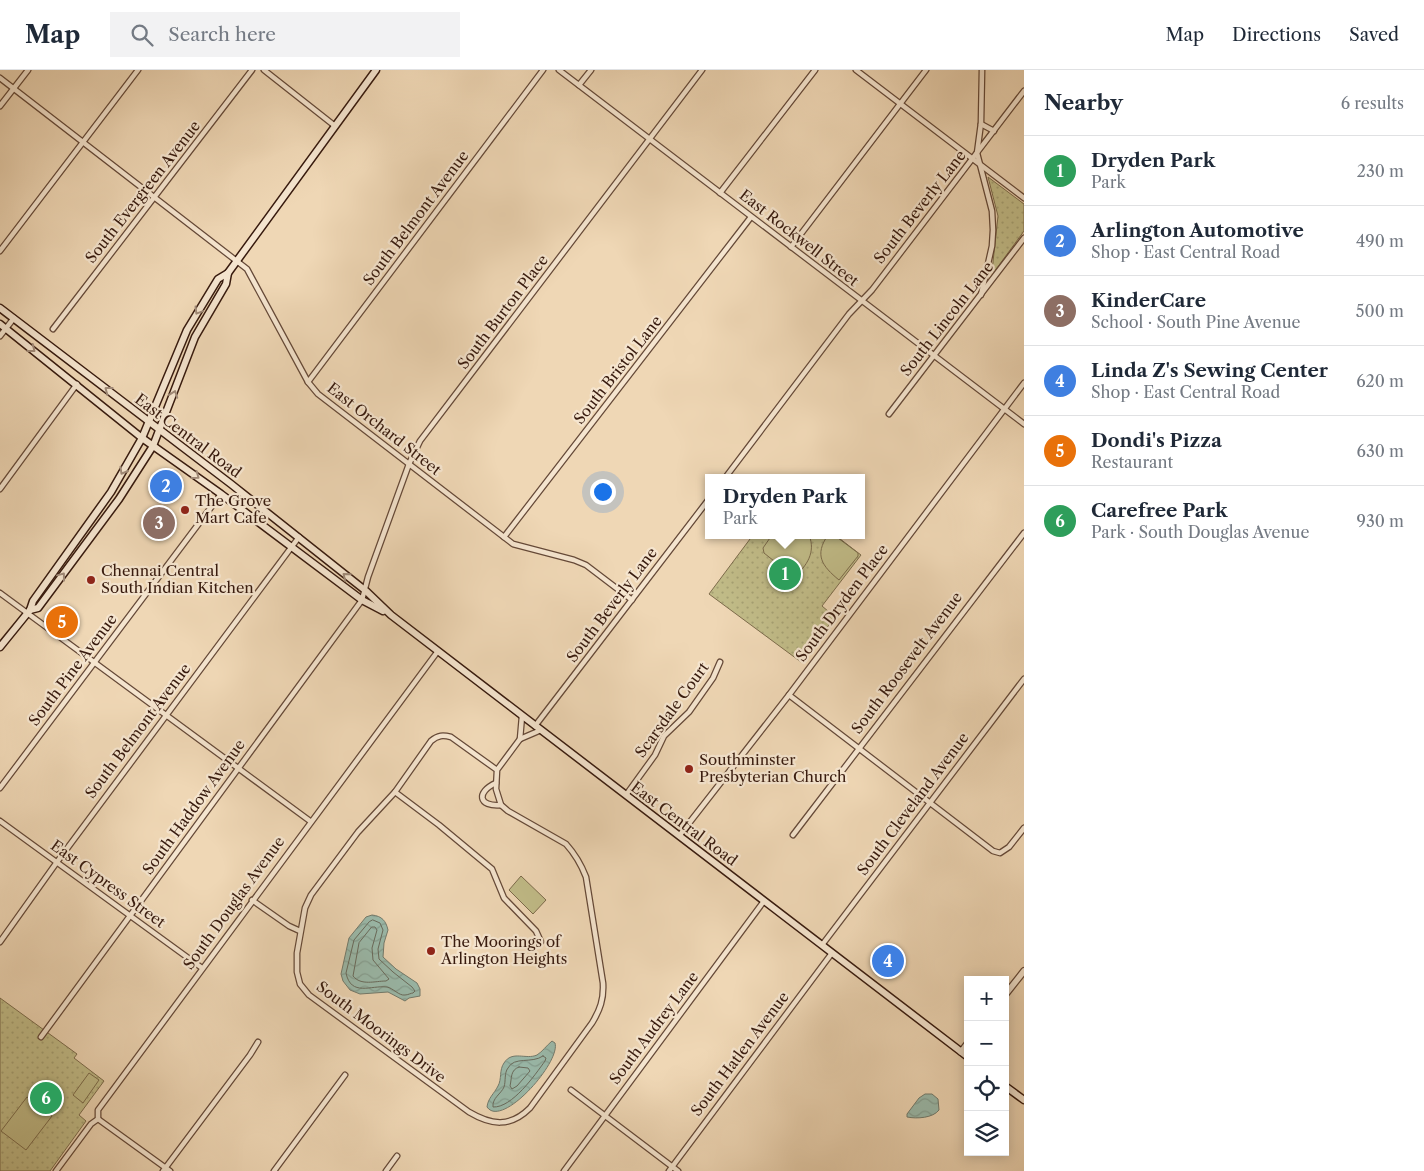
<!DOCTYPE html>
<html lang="en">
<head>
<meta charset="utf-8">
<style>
	:root { --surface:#fff; --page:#f2f2f3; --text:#1f2937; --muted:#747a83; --line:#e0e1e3; --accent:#8f2418 }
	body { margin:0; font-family:"Libre Caslon Text",serif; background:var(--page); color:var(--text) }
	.controls { position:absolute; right:15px; bottom:15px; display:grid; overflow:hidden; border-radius:0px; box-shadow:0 2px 12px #0003 }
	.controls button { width:45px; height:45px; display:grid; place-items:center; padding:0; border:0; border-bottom:1px solid var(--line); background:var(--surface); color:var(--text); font:25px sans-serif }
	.you { position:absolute; left:602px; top:421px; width:18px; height:18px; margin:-12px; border:4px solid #fff; border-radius:50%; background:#1a73e8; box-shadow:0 0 0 8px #1a73e833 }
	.badge { display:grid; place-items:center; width:32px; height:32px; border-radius:50%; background:var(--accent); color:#fff; font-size:16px; font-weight:700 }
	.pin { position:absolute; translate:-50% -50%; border:2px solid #fff; box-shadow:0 1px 5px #0006 }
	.popup { position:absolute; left:705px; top:404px; width:160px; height:65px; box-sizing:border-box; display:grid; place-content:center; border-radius:0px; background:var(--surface); filter:drop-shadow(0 1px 4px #0005); font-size:16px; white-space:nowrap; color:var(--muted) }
	.popup b { font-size:19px; color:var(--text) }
	.popup::after { content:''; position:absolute; left:50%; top:100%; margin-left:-10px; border:10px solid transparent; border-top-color:var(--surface) }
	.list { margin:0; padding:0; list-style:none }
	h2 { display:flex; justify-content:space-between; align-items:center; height:65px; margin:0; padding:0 20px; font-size:21px }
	h2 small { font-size:16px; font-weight:400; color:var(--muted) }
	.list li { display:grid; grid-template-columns:32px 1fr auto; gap:15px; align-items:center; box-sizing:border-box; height:70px; padding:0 20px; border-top:1px solid var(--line) }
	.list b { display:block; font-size:19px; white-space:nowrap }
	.list p { margin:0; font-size:16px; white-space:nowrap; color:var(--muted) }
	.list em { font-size:16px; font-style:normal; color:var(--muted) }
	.icon { flex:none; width:28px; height:28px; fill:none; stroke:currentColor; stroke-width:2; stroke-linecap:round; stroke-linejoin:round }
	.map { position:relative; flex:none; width:1024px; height:1101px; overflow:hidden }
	header { display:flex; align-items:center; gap:30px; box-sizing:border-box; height:70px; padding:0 25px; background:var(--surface); border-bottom:1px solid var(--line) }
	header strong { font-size:24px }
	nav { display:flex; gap:28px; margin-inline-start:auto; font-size:18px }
	.search { width:350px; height:45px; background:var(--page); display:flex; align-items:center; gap:12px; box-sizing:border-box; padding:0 18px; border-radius:0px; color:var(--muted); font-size:19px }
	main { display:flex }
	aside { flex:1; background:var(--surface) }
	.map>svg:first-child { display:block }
	.park { fill:url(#park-dots); stroke:#7c6b4b }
	.garden { fill:#c1bc88; stroke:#7c6b4b }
	.water { fill:url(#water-waves); stroke:#727a6c }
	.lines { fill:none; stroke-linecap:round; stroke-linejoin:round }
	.shore { stroke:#686a5c; stroke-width:1 }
	.minor-casing { stroke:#654938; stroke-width:7 }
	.tertiary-casing { stroke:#654938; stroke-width:8 }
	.secondary-casing { stroke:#371a0e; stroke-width:9 }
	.minor { stroke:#f5e5cf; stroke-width:4.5 }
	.tertiary { stroke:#f5e5cf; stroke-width:5.5 }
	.secondary { stroke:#f5e5cf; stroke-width:6 }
	.oneway { stroke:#a08a78 }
	.poi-dot { fill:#8f2418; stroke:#f5e5cf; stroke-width:2 }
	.labels { text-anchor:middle; stroke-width:4.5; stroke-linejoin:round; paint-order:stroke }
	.street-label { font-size:15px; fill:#371a0e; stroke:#f5e5cf }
	.poi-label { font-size:15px; fill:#371a0e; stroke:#f5e5cf; text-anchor:start }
</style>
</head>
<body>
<header>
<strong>Map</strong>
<div class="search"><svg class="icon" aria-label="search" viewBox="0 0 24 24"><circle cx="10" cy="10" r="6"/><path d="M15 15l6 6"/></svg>Search here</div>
<nav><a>Map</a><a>Directions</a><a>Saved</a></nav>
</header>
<main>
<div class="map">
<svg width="1024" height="1101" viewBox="0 0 1024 1101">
	<defs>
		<pattern id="park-dots" width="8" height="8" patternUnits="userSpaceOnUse" patternTransform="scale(1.25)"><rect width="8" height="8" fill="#c1bc88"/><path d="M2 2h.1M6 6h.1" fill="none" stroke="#a6a174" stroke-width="1.8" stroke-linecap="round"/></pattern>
		<pattern id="water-waves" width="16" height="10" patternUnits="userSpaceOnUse" patternTransform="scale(1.25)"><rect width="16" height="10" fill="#9abaab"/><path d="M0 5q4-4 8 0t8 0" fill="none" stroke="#859f92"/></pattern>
	</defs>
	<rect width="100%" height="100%" fill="#efd7b5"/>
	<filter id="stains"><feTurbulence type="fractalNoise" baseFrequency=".004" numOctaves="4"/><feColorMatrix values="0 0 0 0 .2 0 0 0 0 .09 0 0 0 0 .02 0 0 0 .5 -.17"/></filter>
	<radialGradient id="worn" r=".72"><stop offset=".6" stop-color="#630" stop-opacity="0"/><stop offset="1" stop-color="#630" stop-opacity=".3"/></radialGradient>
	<!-- park -->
	<g class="park">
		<polygon points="988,107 1024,134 1024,161 994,202 992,201 998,146"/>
		<polygon points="753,465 835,465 861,485 822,536 835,547 801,592 709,524"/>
		<polygon points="0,928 77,984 74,988 104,1011 79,1045 86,1051 50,1101 0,1101"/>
	</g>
	<!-- garden -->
	<g class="garden">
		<path d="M772,465H809C816,482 807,496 794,507L764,483L763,478Z"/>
		<path d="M828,465H834L858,483V486L839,510C822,496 814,485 828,465Z"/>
		<polygon points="521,806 546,830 533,844 509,820"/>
		<polygon points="89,1003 99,1010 83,1033 73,1025"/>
		<polygon points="27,1027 52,1046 26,1080 1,1061"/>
	</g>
	<!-- water -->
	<g class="water">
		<path d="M372,845C382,846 386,851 388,860L384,873L383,887L396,899L417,913L420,919V926L409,928L405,931L388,922L360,924L350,920L343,911L341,904L349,868L366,847Z"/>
		<path d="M552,971L555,973C561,992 502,1059 487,1037C488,1028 494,1024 498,1016C502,1009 499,1000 504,993C512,980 526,990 537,985C542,982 547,975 552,971Z"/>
		<path d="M925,1024H932L938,1029L939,1040C933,1048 917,1049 907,1047V1044L919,1028Z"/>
	</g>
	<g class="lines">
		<!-- shore -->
		<g class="shore">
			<path d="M373,850L380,853L383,860L378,879L379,889L393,902L412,917L415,921L413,923C411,923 408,925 405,925C399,926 393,918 387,917C371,915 351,927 346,903L354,870L369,852Z"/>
			<path d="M372,857H375L377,860L372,878L373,890L389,909L386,911C375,911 361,916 353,906L359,873Z"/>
			<path d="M543,986L546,988L545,991C535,1005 512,1038 493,1037C492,1028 501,1024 504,1017C506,1011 504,1003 508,998C514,986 532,994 543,986Z"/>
			<path d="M519,997L528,998L530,1001L517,1016L512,1019L510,1016C512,1008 510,1000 519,997Z"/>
		</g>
		<defs>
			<g id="minor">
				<polyline points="264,0 335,56"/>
				<polyline points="559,0 1024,354"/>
				<polyline points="856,0 1024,128"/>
				<polyline points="0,8 247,199 308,312 318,324 513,474 574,490 586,495 632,530"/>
				<polyline points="579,15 591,0"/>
				<polyline points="0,36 28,0"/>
				<polyline points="981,54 994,61"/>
				<polyline points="720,123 815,0"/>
				<polyline points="791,177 926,0"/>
				<polyline points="0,181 138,0"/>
				<polyline points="981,225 992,176 993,160 992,141 977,83 981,53 982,0"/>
				<polyline points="53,259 252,0"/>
				<polyline points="0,266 14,248"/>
				<polyline points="308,312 543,0"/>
				<polyline points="889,344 1024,168"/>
				<polyline points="725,408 849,244 872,220 1024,21"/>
				<polyline points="0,419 77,314"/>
				<polyline points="504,467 751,147"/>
				<polyline points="0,523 310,751"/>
				<polyline points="789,625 993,781 1000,783 1009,777 1024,758"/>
				<polyline points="535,656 709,429"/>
				<polyline points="520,669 522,646"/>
				<path d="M497,700L451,667C443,665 438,665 431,671L395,722L358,762L311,825L305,838L297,883V902L300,914L309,925L469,1042C491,1055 510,1058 530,1038L592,953C600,940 604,929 603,913L586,807C581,794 575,784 566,774L508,741L501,735L496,719L497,700L520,669L541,660"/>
				<path d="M496,713C476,722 478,737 501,735"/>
				<polyline points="0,718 221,424"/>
				<polyline points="395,722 439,755 492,799 504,828 536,861 541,872"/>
				<polyline points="626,725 655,685 664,666 689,642 713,608 720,592"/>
				<polyline points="0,751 202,898"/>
				<polyline points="793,765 1024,463"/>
				<polyline points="679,766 789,625 1024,313"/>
				<polyline points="252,830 289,856 300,861"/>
				<polyline points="0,872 57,792 299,467"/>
				<polyline points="822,875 1024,609"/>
				<polyline points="41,967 362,530 368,507 409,394 420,371 702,0"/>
				<polyline points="571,1020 678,1101"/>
				<polyline points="98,1049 170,1101"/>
				<polyline points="56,1101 91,1054 98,1049 98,1040 438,581"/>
				<polyline points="163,1101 250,985 258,972"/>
				<polyline points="274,1101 345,1005"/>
				<polyline points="386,1101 397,1086"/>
				<polyline points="564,1101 764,831"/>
				<polyline points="669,1101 832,883"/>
			</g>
			<g id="tertiary">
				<polyline points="1005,925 1024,901"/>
				<polyline points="961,982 968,973"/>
			</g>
			<g id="secondary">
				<polyline points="0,238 231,414 366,521 391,545 968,987"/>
				<polyline points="0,254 142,368 221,424 362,530 383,541"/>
				<polyline points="30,540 38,538 119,429 153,376 195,267 226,214 228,203 376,0"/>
				<polyline points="0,577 30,540 33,531 111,422 142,368 187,260 218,209 228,203"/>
				<polyline points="1005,1016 1024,1030"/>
			</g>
		</defs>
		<!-- minor casing -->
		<use href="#minor" class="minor-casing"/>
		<!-- tertiary casing -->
		<use href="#tertiary" class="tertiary-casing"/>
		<!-- secondary casing -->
		<use href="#secondary" class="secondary-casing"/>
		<!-- minor -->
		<use href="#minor" class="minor"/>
		<!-- tertiary -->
		<use href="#tertiary" class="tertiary"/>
		<!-- secondary -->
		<use href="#secondary" class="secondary"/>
	</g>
	<!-- one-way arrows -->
	<defs><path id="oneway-chevron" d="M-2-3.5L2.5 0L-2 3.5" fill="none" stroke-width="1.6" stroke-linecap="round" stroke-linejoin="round" transform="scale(1.25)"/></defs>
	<g class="oneway">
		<use href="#oneway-chevron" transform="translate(198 241) rotate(121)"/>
		<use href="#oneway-chevron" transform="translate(32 279) rotate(38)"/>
		<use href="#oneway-chevron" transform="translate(108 320) rotate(-143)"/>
		<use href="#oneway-chevron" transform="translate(174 324) rotate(-70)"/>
		<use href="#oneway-chevron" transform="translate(123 401) rotate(120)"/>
		<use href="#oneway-chevron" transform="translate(196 406) rotate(36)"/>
		<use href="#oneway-chevron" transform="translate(62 506) rotate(-53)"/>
		<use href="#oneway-chevron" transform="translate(346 506) rotate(-141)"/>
	</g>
	<!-- markers -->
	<g class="poi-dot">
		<circle cx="185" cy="440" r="5"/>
		<circle cx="91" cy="510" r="5"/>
		<circle cx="689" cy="699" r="5"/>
		<circle cx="431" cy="881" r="5"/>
	</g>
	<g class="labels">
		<!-- street labels -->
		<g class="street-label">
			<text transform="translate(143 122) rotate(-52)" y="5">South Evergreen Avenue</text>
			<text transform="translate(920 137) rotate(-52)" y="5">South Beverly Lane</text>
			<text transform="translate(416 148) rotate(-53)" y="5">South Belmont Avenue</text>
			<text transform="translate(799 168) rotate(38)" y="5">East Rockwell Street</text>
			<text transform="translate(503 242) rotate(-53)" y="5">South Burton Place</text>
			<text transform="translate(947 249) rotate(-52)" y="5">South Lincoln Lane</text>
			<text transform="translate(618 300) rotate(-52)" y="5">South Bristol Lane</text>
			<text transform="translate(384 359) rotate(38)" y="5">East Orchard Street</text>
			<text transform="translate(188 366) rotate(37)" y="5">East Central Road</text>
			<text transform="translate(842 533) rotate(-53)" y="5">South Dryden Place</text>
			<text transform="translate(612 535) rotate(-53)" y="5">South Beverly Lane</text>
			<text transform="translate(907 593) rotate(-53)" y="5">South Roosevelt Avenue</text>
			<text transform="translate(73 600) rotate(-53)" y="5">South Pine Avenue</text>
			<text transform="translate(672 640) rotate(-54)" y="5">Scarsdale Court</text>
			<text transform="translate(138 661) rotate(-53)" y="5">South Belmont Avenue</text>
			<text transform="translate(913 734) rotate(-53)" y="5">South Cleveland Avenue</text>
			<text transform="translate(194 737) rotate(-54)" y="5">South Haddow Avenue</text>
			<text transform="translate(684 754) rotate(37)" y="5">East Central Road</text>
			<text transform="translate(108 814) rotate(36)" y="5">East Cypress Street</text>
			<text transform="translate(234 833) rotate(-54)" y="5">South Douglas Avenue</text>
			<text transform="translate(654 958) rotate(-53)" y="5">South Audrey Lane</text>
			<text transform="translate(381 962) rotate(37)" y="5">South Moorings Drive</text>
			<text transform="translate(740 984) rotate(-53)" y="5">South Hatlen Avenue</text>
		</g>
		<!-- poi labels -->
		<g class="poi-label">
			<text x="195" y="436">The Grove<tspan x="195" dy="17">Mart Cafe</tspan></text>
			<text x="101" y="506">Chennai Central<tspan x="101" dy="17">South Indian Kitchen</tspan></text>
			<text x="699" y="695">Southminster<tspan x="699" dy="17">Presbyterian Church</tspan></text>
			<text x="441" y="877">The Moorings of<tspan x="441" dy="17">Arlington Heights</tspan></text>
		</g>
	</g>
	<rect width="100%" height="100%" filter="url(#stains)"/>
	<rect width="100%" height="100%" fill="url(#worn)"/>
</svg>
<div class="controls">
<button>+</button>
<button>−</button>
<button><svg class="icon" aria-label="locate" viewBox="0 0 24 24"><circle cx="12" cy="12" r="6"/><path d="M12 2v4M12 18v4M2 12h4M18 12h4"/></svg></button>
<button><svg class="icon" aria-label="layers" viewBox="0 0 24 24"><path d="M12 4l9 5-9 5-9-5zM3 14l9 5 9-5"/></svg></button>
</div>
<div class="you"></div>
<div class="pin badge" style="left:785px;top:504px;background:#2e9e5b">1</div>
<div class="popup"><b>Dryden Park</b>Park</div>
<div class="pin badge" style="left:166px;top:416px;background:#3f7fe0">2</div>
<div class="pin badge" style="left:159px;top:453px;background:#8d6e63">3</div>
<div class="pin badge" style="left:888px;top:891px;background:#3f7fe0">4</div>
<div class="pin badge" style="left:62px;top:552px;background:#e8710a">5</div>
<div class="pin badge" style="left:46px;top:1028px;background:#2e9e5b">6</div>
</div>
<aside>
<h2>Nearby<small>6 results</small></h2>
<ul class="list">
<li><span class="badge" style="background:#2e9e5b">1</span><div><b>Dryden Park</b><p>Park</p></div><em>230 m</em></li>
<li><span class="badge" style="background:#3f7fe0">2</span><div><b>Arlington Automotive</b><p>Shop · East Central Road</p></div><em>490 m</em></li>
<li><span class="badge" style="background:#8d6e63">3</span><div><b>KinderCare</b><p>School · South Pine Avenue</p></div><em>500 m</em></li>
<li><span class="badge" style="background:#3f7fe0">4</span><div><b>Linda Z's Sewing Center</b><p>Shop · East Central Road</p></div><em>620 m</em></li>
<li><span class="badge" style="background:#e8710a">5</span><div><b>Dondi's Pizza</b><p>Restaurant</p></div><em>630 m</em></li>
<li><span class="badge" style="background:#2e9e5b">6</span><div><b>Carefree Park</b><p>Park · South Douglas Avenue</p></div><em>930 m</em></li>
</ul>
</aside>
</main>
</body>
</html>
